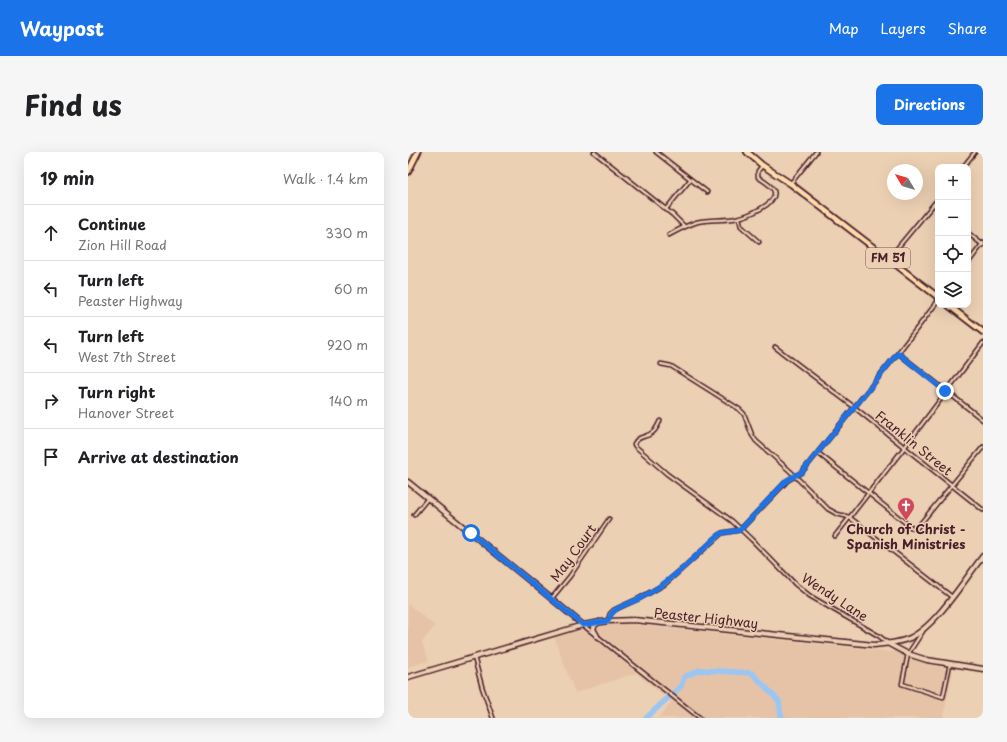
<!DOCTYPE html>
<html lang="en">
<head>
<meta charset="utf-8">
<style>
	:root { --surface:#fff; --page:#f6f6f6; --text:#202124; --muted:#757577; --line:#e0e0e0; --accent:#1a73e8 }
	body { margin:0; font-family:"Playpen Sans",sans-serif; background:var(--page); color:var(--text) }
	.controls { position:absolute; right:12px; top:12px; display:grid; overflow:hidden; border-radius:8px; box-shadow:0 4px 16px #0002 }
	.controls button { width:36px; height:36px; display:grid; place-items:center; padding:0; border:0; border-bottom:1px solid var(--line); background:var(--surface); color:var(--text); font:20px sans-serif }
	.compass { position:absolute; left:479px; top:12px; width:36px; height:36px; border-radius:50%; background:var(--surface); box-shadow:0 4px 16px #0002; rotate:308deg }
	.stop { position:absolute; width:12px; height:12px; margin:-9px; border:3px solid #1a73e8; border-radius:50%; background:#fff }
	.stop.end { background:#1a73e8; border-color:#fff; box-shadow:0 1px 4px #0008 }
	.list { margin:0; padding:0; list-style:none }
	h2 { display:flex; justify-content:space-between; align-items:center; height:52px; margin:0; padding:0 16px; font-size:17px }
	h2 small { font-size:13px; font-weight:400; color:var(--muted) }
	.list li { display:grid; grid-template-columns:26px 1fr auto; gap:12px; align-items:center; box-sizing:border-box; height:56px; padding:0 16px; border-top:1px solid var(--line) }
	.list b { display:block; font-size:15px; white-space:nowrap }
	.list p { margin:0; font-size:13px; white-space:nowrap; color:var(--muted) }
	.list em { font-size:13px; font-style:normal; color:var(--muted) }
	.icon { flex:none; width:22px; height:22px; fill:none; stroke:currentColor; stroke-width:2; stroke-linecap:round; stroke-linejoin:round }
	.map { position:relative; flex:none; width:575px; height:566px; overflow:hidden; border-radius:8px }
	header { display:flex; align-items:center; gap:24px; box-sizing:border-box; height:56px; padding:0 20px; background:var(--accent); color:#fff }
	header strong { font-size:19px }
	nav { display:flex; gap:22px; margin-inline-start:auto; font-size:14px }
	.intro { display:flex; align-items:center; justify-content:space-between; box-sizing:border-box; height:96px; padding:0 24px }
	h1 { margin:0; font-size:28px }
	.button { padding:10px 18px; border-radius:8px; background:var(--accent); color:#fff; font-size:14px; font-weight:700 }
	main { display:flex; gap:24px; padding:0 24px }
	aside { flex:1; background:var(--surface); border-radius:8px; box-shadow:0 4px 16px #0002 }
	.map>svg:first-child { display:block }
	.built { fill:#e6c3a7 }
	.lines { fill:none; stroke-linecap:round; stroke-linejoin:round }
	.river { stroke:#9ac6f3; stroke-width:5.5 }
	.street-casing { stroke:#4a1f2b; stroke-width:5.5 }
	.secondary-casing { stroke:#4a1f2b; stroke-width:7 }
	.primary-casing { stroke:#4a1f2b; stroke-width:8 }
	.street { stroke:#ecd0b3; stroke-width:2.5 }
	.secondary { stroke:#ecd0b3; stroke-width:4 }
	.primary { stroke:#fedbac; stroke-width:4.5 }
	.route { stroke:#1a73e8; stroke-width:5 }
	.labels { text-anchor:middle; stroke-width:3; stroke-linejoin:round; paint-order:stroke }
	.shield { fill:#ecd0b3; stroke:#7b5454; stroke-width:1 }
	.shield-label { font-size:12px; font-weight:bold; fill:#4a1f2b }
	.street-label { font-size:13px; fill:#4a1f2b; stroke:#ecd0b3 }
	.poi-label { font-size:13px; font-weight:bold; fill:#4a1f2b; stroke:#ecd0b3 }
</style>
</head>
<body>
<header>
<strong>Waypost</strong>
<nav><a>Map</a><a>Layers</a><a>Share</a></nav>
</header>
<div class="intro"><h1>Find us</h1><a class="button">Directions</a></div>
<main>
<aside>
<h2>19 min<small>Walk · 1.4 km</small></h2>
<ul class="list">
<li><svg class="icon" aria-label="ahead" viewBox="0 0 24 24"><path d="M12 20V5M6 11l6-6 6 6"/></svg><div><b>Continue</b><p>Zion Hill Road</p></div><em>330 m</em></li>
<li><svg class="icon" aria-label="left" viewBox="0 0 24 24"><path d="M17 20v-9H6M10 6l-5 5 5 5"/></svg><div><b>Turn left</b><p>Peaster Highway</p></div><em>60 m</em></li>
<li><svg class="icon" aria-label="left" viewBox="0 0 24 24"><path d="M17 20v-9H6M10 6l-5 5 5 5"/></svg><div><b>Turn left</b><p>West 7th Street</p></div><em>920 m</em></li>
<li><svg class="icon" aria-label="right" viewBox="0 0 24 24"><path d="M7 20v-9h11M14 6l5 5-5 5"/></svg><div><b>Turn right</b><p>Hanover Street</p></div><em>140 m</em></li>
<li><svg class="icon" aria-label="arrive" viewBox="0 0 24 24"><path d="M6 21V4h12l-3 4 3 4H6"/></svg><div><b>Arrive at destination</b></div></li>
</ul>
</aside>
<div class="map">
<svg width="575" height="566" viewBox="0 0 575 566">
	<rect width="100%" height="100%" fill="#ecd0b3"/>
	<filter id="ink" filterUnits="userSpaceOnUse"><feTurbulence type="fractalNoise" baseFrequency=".025" numOctaves="2"/><feDisplacementMap in="SourceGraphic" scale="8" xChannelSelector="R" yChannelSelector="G"/><feConvolveMatrix kernelMatrix="1 2 1 2 8 2 1 2 1" color-interpolation-filters="sRGB"/></filter>
	<g filter="url(#ink)">
		<!-- built -->
		<g class="built">
			<polygon points="0,452 27,474 14,490 21,509 0,515"/>
			<polygon points="210,471 487,500 545,519 535,566 251,566 263,550 228,521 167,541 145,483"/>
		</g>
		<g class="lines">
			<!-- river -->
			<polyline class="river" points="238,566 273,534 276,525 292,518 344,521 371,549 373,565 375,566"/>
			<defs>
				<g id="street">
					<polyline points="186,0 265,63 276,74"/>
					<polyline points="248,0 299,40"/>
					<polyline points="555,15 567,0"/>
					<polyline points="383,31 408,0"/>
					<polyline points="526,52 530,56"/>
					<polyline points="258,57 282,28"/>
					<polyline points="331,66 333,74 351,90"/>
					<polyline points="560,81 575,93"/>
					<path d="M261,83C270,78 279,73 289,70C302,67 316,69 329,66C339,64 370,52 366,39C364,33 355,29 350,25V19L354,14"/>
					<polyline points="481,106 530,47"/>
					<polyline points="560,111 575,91"/>
					<polyline points="367,195 446,255 575,358"/>
					<polyline points="490,201 575,268"/>
					<polyline points="253,212 263,214 331,257 336,262 344,283 348,289 382,319 420,357 429,362 441,365 544,445"/>
					<path d="M252,269C250,273 248,278 245,280C239,286 230,283 226,292L227,294L259,322L324,369L344,388L387,432L402,444L471,484L480,491"/>
					<polyline points="410,301 504,376 508,377 575,295"/>
					<polyline points="6,363 20,346"/>
					<polyline points="427,384 496,296 575,191"/>
					<polyline points="144,446 162,424 201,367"/>
					<polyline points="200,469 202,462 206,458 232,446 257,432 314,381 332,378 379,329 394,320 490,201 530,149"/>
					<polyline points="175,473 292,566"/>
					<polyline points="515,479 500,502 494,532 535,545 542,512"/>
					<polyline points="66,505 74,535 85,566"/>
				</g>
				<g id="secondary">
					<polyline points="0,330 150,452 175,473"/>
					<polyline points="189,484 185,477 187,473 191,470"/>
					<polyline points="481,492 500,502 519,508 575,517"/>
					<path d="M0,525L175,473L200,469L226,468L466,493C479,492 490,491 502,486C528,474 557,427 575,404"/>
				</g>
				<g id="primary">
					<polyline points="339,0 354,13 383,32 530,145"/>
					<polyline points="0,20 10,0"/>
					<polyline points="540,153 575,180"/>
				</g>
			</defs>
			<!-- street casing -->
			<use href="#street" class="street-casing"/>
			<!-- secondary casing -->
			<use href="#secondary" class="secondary-casing"/>
			<!-- primary casing -->
			<use href="#primary" class="primary-casing"/>
			<!-- street -->
			<use href="#street" class="street"/>
			<!-- secondary -->
			<use href="#secondary" class="secondary"/>
			<!-- primary -->
			<use href="#primary" class="primary"/>
		</g>
	</g>
	<g class="lines" filter="url(#ink)">
		<!-- route -->
		<path class="route" d="M63,381L175,473L200,469C204,455 218,453 231,447C260,432 283,409 307,386L314,381L332,378L379,328L394,320L490,201L537,239"/>
	</g>
	<!-- icons -->
	<defs>
		<symbol id="church-pin" viewBox="-11 -11 22 30"><path d="M0 17L-7.5 6A9.5 9.5 0 1 1 7.5 6Z" fill="#d1495b" stroke="#ecd0b3"/><path d="M-1.2-6h2.4v3.5h3.3v2.4h-3.3V6h-2.4V-.1h-3.3v-2.4h3.3Z" fill="#fff"/></symbol>
	</defs>
	<g fill-rule="evenodd">
		<use href="#church-pin" x="488" y="344" width="20" height="27"/>
	</g>
	<g class="labels">
		<!-- shield labels -->
		<rect class="shield" x="458" y="96" width="44" height="20" rx="3"/>
		<g class="shield-label">
			<text x="480" y="110">FM 51</text>
		</g>
		<!-- street labels -->
		<g class="street-label">
			<text transform="translate(506 291) rotate(39)" y="5">Franklin Street</text>
			<text transform="translate(165 401) rotate(-54)" y="5">May Court</text>
			<text transform="translate(427 445) rotate(33)" y="5">Wendy Lane</text>
			<text transform="translate(298 466) rotate(6)" y="5">Peaster Highway</text>
		</g>
		<!-- poi labels -->
		<g class="poi-label">
			<text x="498" y="382">Church of Christ -<tspan x="498" dy="15">Spanish Ministries</tspan></text>
		</g>
	</g>
</svg>
<div class="controls">
<button>+</button>
<button>−</button>
<button><svg class="icon" aria-label="locate" viewBox="0 0 24 24"><circle cx="12" cy="12" r="6"/><path d="M12 2v4M12 18v4M2 12h4M18 12h4"/></svg></button>
<button><svg class="icon" aria-label="layers" viewBox="0 0 24 24"><path d="M12 4l9 5-9 5-9-5zM3 14l9 5 9-5"/></svg></button>
</div>
<svg class="compass" viewBox="-18 -18 36 36"><path d="M0-13l5 13h-10z" fill="#e53935"/><path d="M0 13l5-13h-10z" fill="#757577"/></svg>
<div class="stop" style="left:63px;top:381px"></div>
<div class="stop end" style="left:537px;top:239px"></div>
</div>
</main>
</body>
</html>
